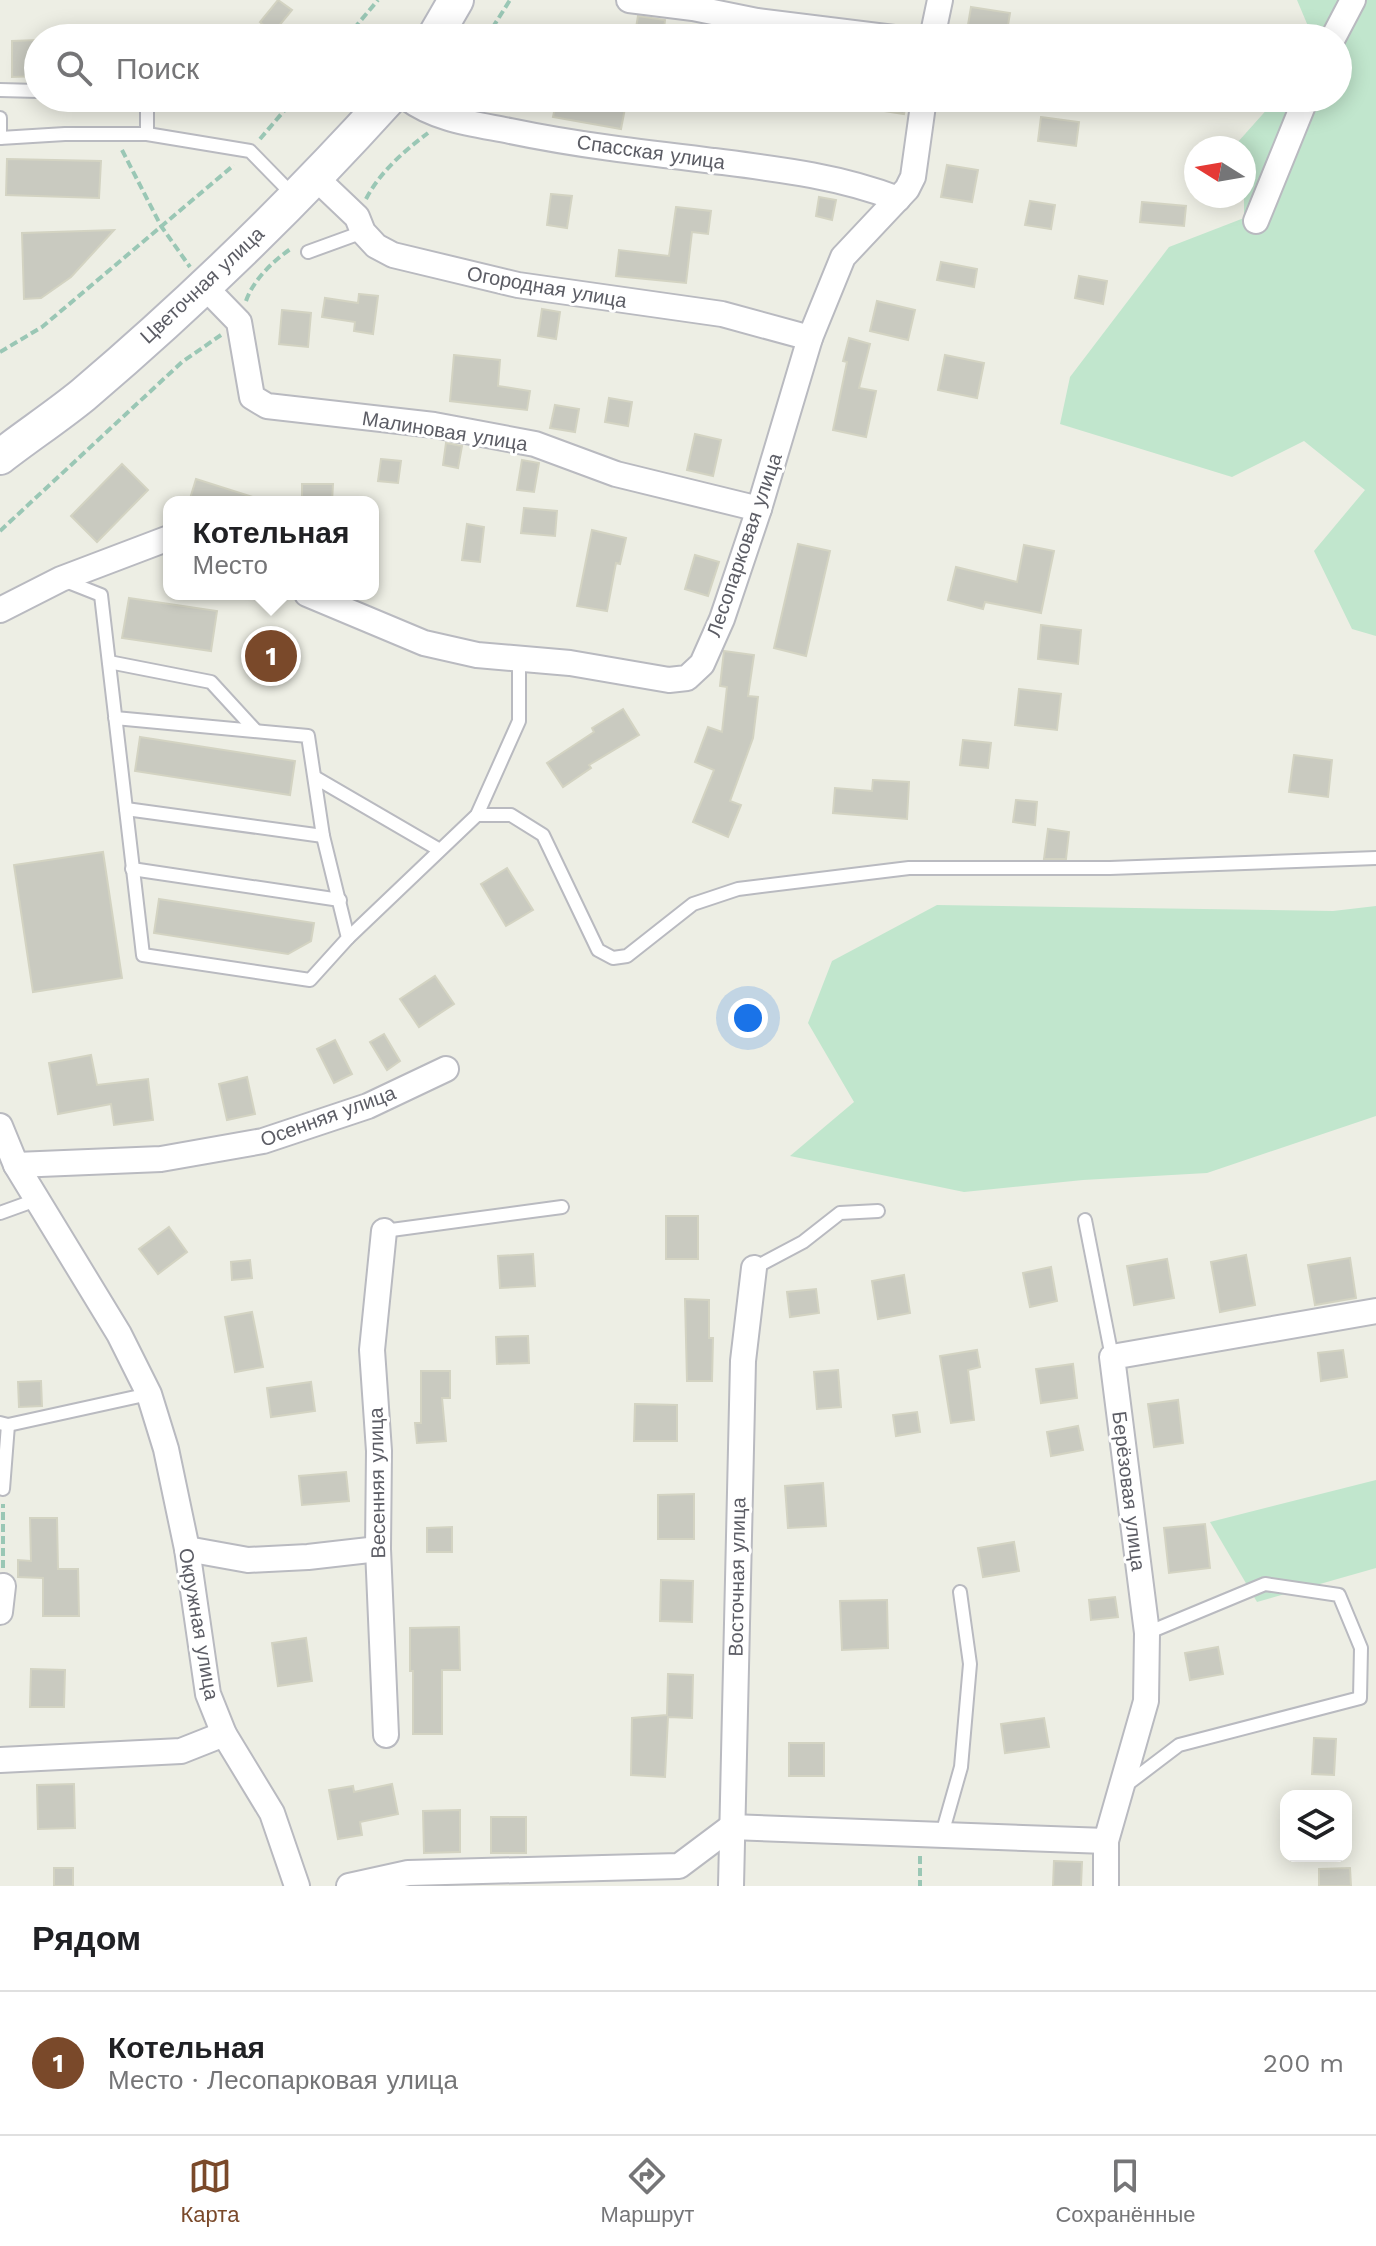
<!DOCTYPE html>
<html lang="ru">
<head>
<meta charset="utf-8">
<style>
	:root { --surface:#fff; --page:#f2f2f2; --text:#202124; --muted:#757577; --line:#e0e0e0; --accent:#7a492a }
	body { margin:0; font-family:"Work Sans",sans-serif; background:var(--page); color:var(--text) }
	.controls { position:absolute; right:24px; bottom:24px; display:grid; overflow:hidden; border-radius:16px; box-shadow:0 4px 20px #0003 }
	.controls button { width:72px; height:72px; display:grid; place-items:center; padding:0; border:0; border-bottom:2px solid var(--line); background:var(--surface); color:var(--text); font:40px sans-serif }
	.compass { position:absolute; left:1184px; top:136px; width:72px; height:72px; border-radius:50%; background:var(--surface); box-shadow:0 4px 20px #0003; rotate:281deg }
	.you { position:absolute; left:748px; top:1018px; width:28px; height:28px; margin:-20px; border:6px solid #fff; border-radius:50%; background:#1a73e8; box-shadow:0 0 0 12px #1a73e833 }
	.badge { display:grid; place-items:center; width:52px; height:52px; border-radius:50%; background:var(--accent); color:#fff; font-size:26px; font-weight:700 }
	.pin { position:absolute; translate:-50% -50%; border:4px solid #fff; box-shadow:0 2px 8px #0006 }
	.popup { position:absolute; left:163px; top:496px; width:216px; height:104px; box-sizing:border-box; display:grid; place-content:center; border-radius:16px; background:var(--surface); filter:drop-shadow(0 2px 6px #0005); font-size:26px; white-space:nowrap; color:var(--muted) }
	.popup b { font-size:30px; color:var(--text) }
	.popup::after { content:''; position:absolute; left:50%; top:100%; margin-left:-16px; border:16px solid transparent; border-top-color:var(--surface) }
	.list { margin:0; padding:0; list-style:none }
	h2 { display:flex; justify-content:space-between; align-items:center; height:104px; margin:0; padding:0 32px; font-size:34px }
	h2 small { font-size:26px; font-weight:400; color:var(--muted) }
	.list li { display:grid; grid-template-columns:52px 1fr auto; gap:24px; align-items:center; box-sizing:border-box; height:144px; padding:0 32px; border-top:2px solid var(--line) }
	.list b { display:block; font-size:30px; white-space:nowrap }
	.list p { margin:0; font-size:26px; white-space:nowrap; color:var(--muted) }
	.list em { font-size:26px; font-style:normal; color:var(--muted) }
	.icon { flex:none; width:44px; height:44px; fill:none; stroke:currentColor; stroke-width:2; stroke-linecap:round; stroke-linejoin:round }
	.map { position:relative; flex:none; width:1376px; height:1886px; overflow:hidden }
	.search { position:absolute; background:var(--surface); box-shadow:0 4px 20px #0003; left:24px; right:24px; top:24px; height:88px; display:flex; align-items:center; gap:20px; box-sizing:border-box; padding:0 28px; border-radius:44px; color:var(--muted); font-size:30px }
	.sheet { height:248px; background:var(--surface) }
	nav { display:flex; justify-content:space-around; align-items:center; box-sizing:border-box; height:112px; border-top:2px solid var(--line); background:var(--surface); font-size:22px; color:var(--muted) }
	nav a { display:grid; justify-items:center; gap:4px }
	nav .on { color:var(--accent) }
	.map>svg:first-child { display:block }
	.green { fill:#c1e6cd }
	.building { fill:#c9cac0; stroke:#d3d3c2; stroke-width:2 }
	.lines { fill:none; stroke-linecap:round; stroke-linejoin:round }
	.lane-casing { stroke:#b9bac0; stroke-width:16 }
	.street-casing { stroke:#b9bac0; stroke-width:28 }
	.secondary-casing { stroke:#b9bac2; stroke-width:38 }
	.path { stroke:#9ac7b5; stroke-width:4; stroke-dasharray:8 4; stroke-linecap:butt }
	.lane { stroke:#fff; stroke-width:12 }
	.street { stroke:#fff; stroke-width:24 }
	.secondary { stroke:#fff; stroke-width:34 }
	.labels { text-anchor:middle; stroke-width:6; stroke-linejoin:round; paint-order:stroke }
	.street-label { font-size:20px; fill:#5c5d65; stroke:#fff }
</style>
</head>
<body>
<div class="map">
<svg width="1376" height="1886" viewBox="0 0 1376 1886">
	<rect width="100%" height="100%" fill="#edeee4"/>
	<!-- green -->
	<g class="green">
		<polygon points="1297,0 1376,0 1376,636 1352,629 1314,551 1365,490 1304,441 1232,477 1060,424 1070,377 1169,247 1244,218 1244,148 1238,148 1237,143 1277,98 1338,98 1338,38 1313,38"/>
		<polygon points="937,905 1333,911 1376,906 1376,1116 1207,1173 1083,1180 964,1192 790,1156 854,1102 808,1023 832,961"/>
		<polygon points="1376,1480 1376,1568 1257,1602 1210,1522"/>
	</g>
	<!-- building -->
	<g class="building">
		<polygon points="278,0 292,10 273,33 260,22"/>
		<polygon points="971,7 1010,13 1006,37 967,31"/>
		<polygon points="638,16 665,20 663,38 635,34"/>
		<polygon points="38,40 38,76 12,77 12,41"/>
		<polygon points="557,98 627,98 621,129 553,117"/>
		<polygon points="859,98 907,98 904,114 858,107"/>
		<polygon points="1041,117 1079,122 1076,146 1038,141"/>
		<polygon points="7,159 101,161 99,198 6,195"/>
		<polygon points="947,165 978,170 972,202 941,197"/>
		<polygon points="551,194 572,196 567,228 547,225"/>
		<polygon points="819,197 836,200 832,220 816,216"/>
		<polygon points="1030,201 1055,205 1051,229 1025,225"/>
		<polygon points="1142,202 1186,206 1184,226 1140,222"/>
		<polygon points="676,207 711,211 708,234 692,232 686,283 616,276 619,250 669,256"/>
		<polygon points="114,230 71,277 41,298 24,299 22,233"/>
		<polygon points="941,262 977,269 974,287 937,280"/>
		<polygon points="1079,276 1107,281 1103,304 1075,298"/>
		<polygon points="359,294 378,296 373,334 354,331 355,322 322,317 325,298 358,303"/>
		<polygon points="877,301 915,310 908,340 870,331"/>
		<polygon points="542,309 560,312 556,339 538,336"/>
		<polygon points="282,310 311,313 308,347 279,344"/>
		<polygon points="849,338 870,344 859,388 876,391 866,437 833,430 847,362 843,361"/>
		<polygon points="454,355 500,360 498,386 530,391 527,410 450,401"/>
		<polygon points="945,355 984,363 977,398 938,390"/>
		<polygon points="609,398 632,402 628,426 605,422"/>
		<polygon points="555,405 579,409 575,432 550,428"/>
		<polygon points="695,434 721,440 713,476 687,470"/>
		<polygon points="446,443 462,446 458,468 443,465"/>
		<polygon points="381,459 401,461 398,483 378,481"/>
		<polygon points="522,460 539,463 534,492 517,490"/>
		<polygon points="122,464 148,490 97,542 71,516"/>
		<polygon points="196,479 259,499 258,502 189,502"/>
		<polygon points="302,484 333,484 332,502 302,502"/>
		<polygon points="524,508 557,511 555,536 521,533"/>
		<polygon points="467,524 484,527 480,562 462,560"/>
		<polygon points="592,530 626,538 620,564 616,563 607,611 577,606"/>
		<polygon points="798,544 830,551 806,656 774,648"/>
		<polygon points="1024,545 1054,551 1041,613 985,602 983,609 948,600 956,567 1017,582"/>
		<polygon points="695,555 719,562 708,596 685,589"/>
		<polygon points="129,598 217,611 211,651 122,638"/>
		<polygon points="1041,625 1081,630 1078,664 1038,659"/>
		<polygon points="278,640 283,670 263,673 259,643"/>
		<polygon points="724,651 754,655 748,696 758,697 753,738 730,801 741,805 728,837 693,822 714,770 695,762 708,727 722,732 727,687 720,686"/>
		<polygon points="1019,689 1061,694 1057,730 1015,725"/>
		<polygon points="623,709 639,735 589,765 591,768 563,787 547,763 594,732 592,728"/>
		<polygon points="140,737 295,761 290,795 135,771"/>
		<polygon points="963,740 991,743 988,768 960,765"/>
		<polygon points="1294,755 1332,760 1328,797 1289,792"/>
		<polygon points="873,780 909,782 907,819 833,813 835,788 872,791"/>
		<polygon points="1016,800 1037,802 1035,825 1013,822"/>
		<polygon points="1048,829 1069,832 1066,859 1044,859"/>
		<polygon points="103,852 122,978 33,992 14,865"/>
		<polygon points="507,868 533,910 506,926 481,884"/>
		<polygon points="159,899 314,923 311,941 288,954 154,933"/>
		<polygon points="435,976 454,1004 419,1027 400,999"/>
		<polygon points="384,1034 400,1061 387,1070 370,1042"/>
		<polygon points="335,1040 352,1074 334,1083 317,1049"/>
		<polygon points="91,1055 97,1085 148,1079 153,1120 114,1125 111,1104 58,1114 49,1063"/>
		<polygon points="247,1077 255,1114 227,1120 219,1084"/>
		<rect x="666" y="1216" width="32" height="43"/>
		<polygon points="169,1227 187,1252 158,1274 139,1249"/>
		<polygon points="533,1254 535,1286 500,1288 498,1256"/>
		<polygon points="1246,1255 1255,1305 1220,1312 1211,1262"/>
		<polygon points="1350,1258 1356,1298 1315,1305 1308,1265"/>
		<polygon points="1167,1259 1174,1298 1134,1305 1127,1266"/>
		<polygon points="250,1260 252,1278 232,1280 231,1262"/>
		<polygon points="1051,1267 1057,1301 1030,1307 1023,1273"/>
		<polygon points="904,1275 910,1313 878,1319 872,1281"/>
		<polygon points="816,1289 819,1313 790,1317 787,1292"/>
		<polygon points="685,1299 709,1300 709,1338 713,1338 712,1381 687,1381"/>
		<polygon points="252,1312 263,1367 235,1372 225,1317"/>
		<polygon points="528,1336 529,1363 497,1364 496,1337"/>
		<polygon points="977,1350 980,1367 968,1370 974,1420 951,1423 940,1356"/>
		<polygon points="1343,1350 1347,1377 1321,1381 1318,1353"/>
		<polygon points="1073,1364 1077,1398 1041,1403 1036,1369"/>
		<polygon points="838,1370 841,1407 817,1409 814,1372"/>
		<polygon points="421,1371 450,1371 450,1398 442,1398 446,1441 417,1443 415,1423 421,1423"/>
		<polygon points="41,1381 42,1406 19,1407 18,1382"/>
		<polygon points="311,1382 315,1411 271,1417 267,1388"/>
		<polygon points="1178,1400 1183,1443 1154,1447 1148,1404"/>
		<polygon points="635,1404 677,1405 677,1441 634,1441"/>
		<polygon points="917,1412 920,1432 896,1436 893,1415"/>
		<polygon points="1078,1426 1083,1450 1051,1456 1047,1432"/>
		<polygon points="346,1472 349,1501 302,1505 299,1476"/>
		<polygon points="823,1483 826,1526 788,1528 785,1486"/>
		<polygon points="694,1494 694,1539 658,1539 658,1495"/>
		<polygon points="30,1518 57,1518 58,1569 78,1569 79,1616 43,1616 43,1578 18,1577 18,1560 31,1561"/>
		<polygon points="1205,1524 1210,1568 1169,1573 1164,1528"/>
		<polygon points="452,1527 452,1552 427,1552 427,1528"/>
		<polygon points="1014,1542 1019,1571 983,1577 978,1548"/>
		<polygon points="661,1580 693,1581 692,1622 660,1621"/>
		<polygon points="1115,1597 1118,1617 1091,1620 1089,1600"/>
		<polygon points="887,1600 888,1648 842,1650 840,1601"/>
		<polygon points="459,1627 460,1670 442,1670 442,1734 413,1734 413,1671 410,1671 410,1628"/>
		<polygon points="306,1638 312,1681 278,1686 272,1643"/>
		<polygon points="1218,1647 1223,1674 1190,1680 1185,1653"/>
		<polygon points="31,1669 65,1670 64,1707 30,1707"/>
		<polygon points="668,1674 693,1675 692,1718 668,1717 665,1777 631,1775 632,1718 667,1715"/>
		<polygon points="1044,1718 1049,1747 1005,1753 1001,1724"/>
		<polygon points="1314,1738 1336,1739 1334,1775 1312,1774"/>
		<rect x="789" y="1743" width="35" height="33"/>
		<polygon points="74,1784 75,1828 38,1829 37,1785"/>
		<polygon points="392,1784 398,1814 360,1822 362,1835 338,1839 329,1790 353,1786 354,1792"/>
		<polygon points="460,1810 460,1852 424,1853 423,1811"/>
		<rect x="491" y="1817" width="35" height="36"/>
		<polygon points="1054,1861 1082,1862 1081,1886 1053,1886"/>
		<rect x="54" y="1868" width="19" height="18"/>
		<polygon points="1350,1868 1351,1886 1319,1886 1319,1869"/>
	</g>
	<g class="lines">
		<defs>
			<g id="lane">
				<polyline points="0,90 38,91"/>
				<polyline points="0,118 0,138"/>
				<polyline points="147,134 147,98"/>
				<polyline points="0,138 65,134 147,134 250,151 293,195"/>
				<polyline points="308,252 363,232"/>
				<polyline points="63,580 101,595 143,955 310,980 348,938 323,836 308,736 115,718"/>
				<polyline points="109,662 211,682 256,731"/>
				<polyline points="316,778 438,849"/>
				<polyline points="126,809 323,836"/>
				<polyline points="477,815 511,815 543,835 598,950 613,958 627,956 693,904 738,889 909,868 1110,868 1376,858"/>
				<polyline points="132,869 340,900"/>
				<polyline points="348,938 477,815 519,721 519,659"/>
				<polyline points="0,1213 36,1200"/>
				<polyline points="1085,1220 1112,1357"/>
				<polyline points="384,1231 562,1207"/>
				<polyline points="754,1268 803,1242 840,1213 878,1211"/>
				<polyline points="0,1423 8,1425 149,1394"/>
				<polyline points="3,1489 8,1425"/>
				<polyline points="1125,1786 1179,1745 1360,1698 1361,1648 1339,1595 1265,1584 1147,1633"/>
				<polyline points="942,1834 961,1767 970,1664 960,1592"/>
			</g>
			<g id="street">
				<polyline points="629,0 693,8 757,21 894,38"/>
				<polyline points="932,38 940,0"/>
				<polyline points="1333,38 1353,0"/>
				<path d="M407,98C436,120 475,124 510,131C577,145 646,153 714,161C777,169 839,176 898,199"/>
				<polyline points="316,178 357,217 363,232 376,246 393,255 518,285 722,314 810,338"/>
				<polyline points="1256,221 1306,98"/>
				<polyline points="203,285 239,322 252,397 267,406 434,425 535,444 616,474 759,509"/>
				<polyline points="307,594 424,643 477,655 570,663 669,680 687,678 702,664 722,619 759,509 810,338 843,257 907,189 913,177 924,98"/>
				<polyline points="0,610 61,579 169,538"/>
				<polyline points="0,1126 16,1165 119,1334 149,1394 166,1449 187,1549 208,1694 224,1734 272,1813 297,1886"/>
				<polyline points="16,1165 161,1159 263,1141 368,1106 446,1069"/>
				<polyline points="384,1231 372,1350 379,1451 378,1549 386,1735"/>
				<polyline points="187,1549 248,1560 308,1557 378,1549"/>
				<polyline points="0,1612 3,1586"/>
				<polyline points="0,1760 181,1751 224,1734"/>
				<polyline points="349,1886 408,1873 679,1866 731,1827 1106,1841"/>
				<polyline points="731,1886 743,1361 754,1268"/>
				<polyline points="1106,1886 1106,1841 1146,1701 1147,1633 1112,1357 1376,1311"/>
			</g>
			<g id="secondary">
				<polyline points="434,38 456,0"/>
				<path d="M0,457C27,436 56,417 83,395C191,303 294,203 389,98"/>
			</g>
		</defs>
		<!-- lane casing -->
		<use href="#lane" class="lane-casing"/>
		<!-- street casing -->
		<use href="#street" class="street-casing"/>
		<!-- secondary casing -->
		<use href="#secondary" class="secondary-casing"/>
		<!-- path -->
		<g class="path">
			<polyline points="346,38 378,0"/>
			<polyline points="486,38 510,0"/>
			<polyline points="260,139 295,98"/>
			<polyline points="122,150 161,226 190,267"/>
			<path d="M366,199C380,172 404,151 428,133"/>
			<path d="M246,301C253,280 274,260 292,248"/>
			<polyline points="0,352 42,327 234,165"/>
			<polyline points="0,531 182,362 221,335"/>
			<polyline points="3,1568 3,1504"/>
			<polyline points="920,1856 920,1886"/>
		</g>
		<!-- lane -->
		<use href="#lane" class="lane"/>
		<!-- street -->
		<use href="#street" class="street"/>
		<!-- secondary -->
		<use href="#secondary" class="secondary"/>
	</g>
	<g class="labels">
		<!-- street labels -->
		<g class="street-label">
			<text transform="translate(651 152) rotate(8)" y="7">Спасская улица</text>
			<text transform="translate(202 285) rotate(-43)" y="7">Цветочная улица</text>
			<text transform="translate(547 287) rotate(10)" y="7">Огородная улица</text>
			<text transform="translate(445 431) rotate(9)" y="7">Малиновая улица</text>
			<text transform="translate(744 545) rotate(-71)" y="7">Лесопарковая улица</text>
			<text transform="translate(328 1116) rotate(-20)" y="7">Осенняя улица</text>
			<text transform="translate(377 1483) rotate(-91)" y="7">Весенняя улица</text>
			<text transform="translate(1129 1491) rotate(83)" y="7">Берёзовая улица</text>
			<text transform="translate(737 1577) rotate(-89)" y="7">Восточная улица</text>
			<text transform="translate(199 1624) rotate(80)" y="7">Окружная улица</text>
		</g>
	</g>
</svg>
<div class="controls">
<button><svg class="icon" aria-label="layers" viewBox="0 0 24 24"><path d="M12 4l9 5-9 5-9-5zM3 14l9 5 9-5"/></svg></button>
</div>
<svg class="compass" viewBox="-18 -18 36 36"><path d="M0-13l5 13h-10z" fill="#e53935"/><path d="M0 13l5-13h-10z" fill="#757577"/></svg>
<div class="you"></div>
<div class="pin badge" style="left:271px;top:656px">1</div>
<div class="popup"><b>Котельная</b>Место</div>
<div class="search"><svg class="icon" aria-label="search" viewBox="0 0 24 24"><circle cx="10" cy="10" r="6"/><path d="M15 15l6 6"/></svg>Поиск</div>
</div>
<section class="sheet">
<h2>Рядом<small></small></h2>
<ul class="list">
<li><span class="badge">1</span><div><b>Котельная</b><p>Место · Лесопарковая улица</p></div><em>200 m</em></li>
</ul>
</section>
<nav>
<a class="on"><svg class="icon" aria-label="map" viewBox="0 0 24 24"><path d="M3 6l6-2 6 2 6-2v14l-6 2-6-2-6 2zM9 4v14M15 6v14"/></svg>Карта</a>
<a><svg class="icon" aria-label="directions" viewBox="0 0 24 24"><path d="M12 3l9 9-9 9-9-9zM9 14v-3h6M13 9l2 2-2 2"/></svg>Маршрут</a>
<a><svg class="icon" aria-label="saved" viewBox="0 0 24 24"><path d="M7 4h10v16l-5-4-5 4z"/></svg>Сохранённые</a>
</nav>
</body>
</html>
